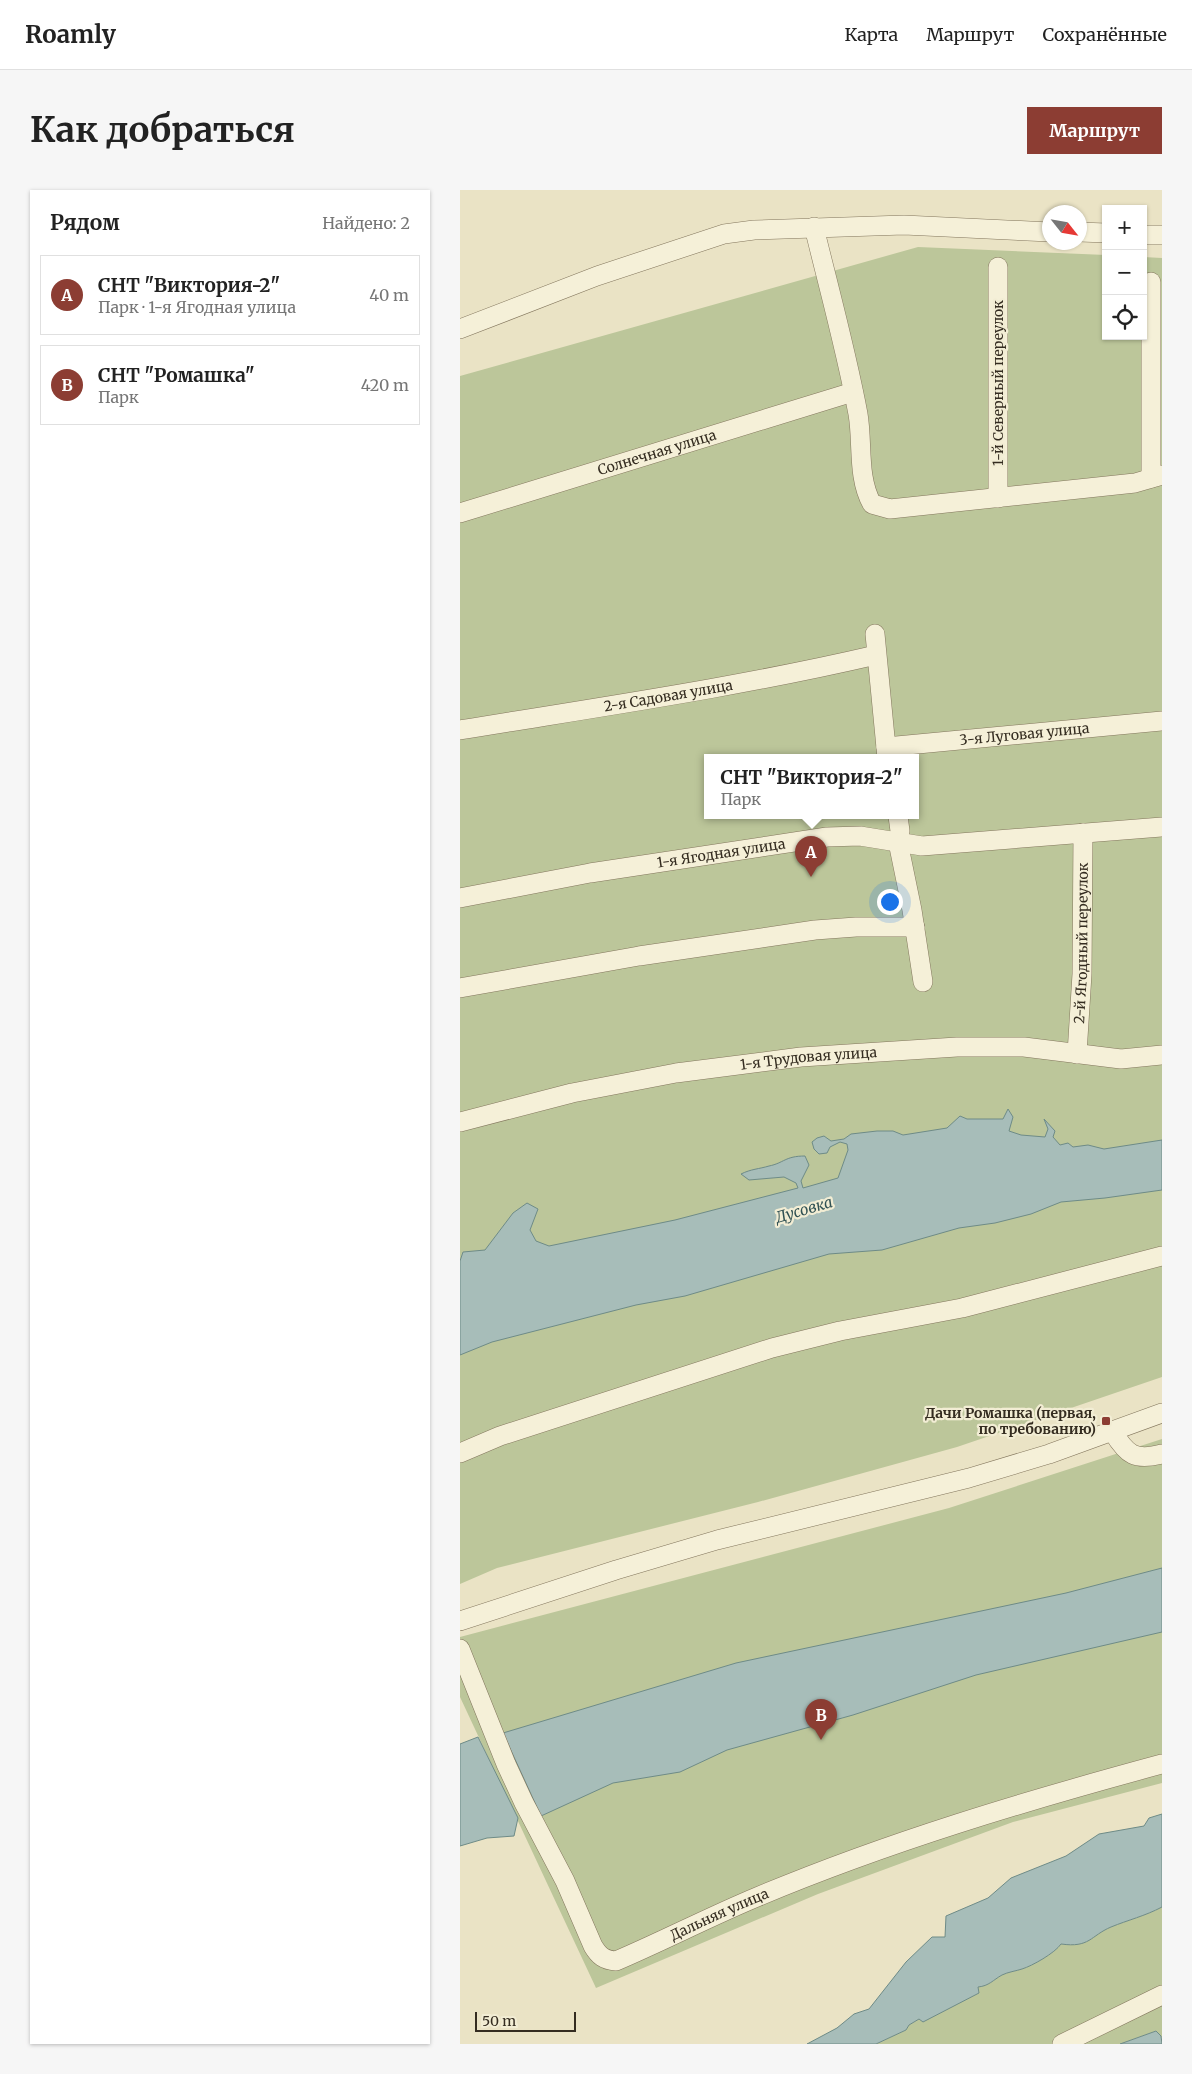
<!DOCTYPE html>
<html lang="ru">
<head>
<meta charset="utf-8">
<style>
	:root { --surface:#fff; --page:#f6f6f6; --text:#222; --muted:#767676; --line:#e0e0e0; --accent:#8c3d33 }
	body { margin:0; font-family:Merriweather,serif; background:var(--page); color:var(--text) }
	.controls { position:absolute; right:15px; top:15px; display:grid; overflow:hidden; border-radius:0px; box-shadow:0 1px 4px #0004 }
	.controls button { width:45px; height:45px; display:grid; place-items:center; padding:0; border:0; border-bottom:1px solid var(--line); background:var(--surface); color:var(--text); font:25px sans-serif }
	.compass { position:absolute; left:582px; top:15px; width:45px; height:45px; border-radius:50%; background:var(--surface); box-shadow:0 1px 4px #0004; rotate:121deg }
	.scale { position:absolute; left:15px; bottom:12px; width:101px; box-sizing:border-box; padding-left:5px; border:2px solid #342c20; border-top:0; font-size:14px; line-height:18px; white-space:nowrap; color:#342c20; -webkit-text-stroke:4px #f2edd4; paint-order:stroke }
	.you { position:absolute; left:429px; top:711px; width:18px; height:18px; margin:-12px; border:4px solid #fff; border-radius:50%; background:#1a73e8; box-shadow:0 0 0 8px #1a73e833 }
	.badge { display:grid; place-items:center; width:32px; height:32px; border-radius:50%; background:var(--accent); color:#fff; font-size:16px; font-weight:700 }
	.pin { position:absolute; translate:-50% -41px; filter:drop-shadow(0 1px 2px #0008) }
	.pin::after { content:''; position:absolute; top:26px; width:18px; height:15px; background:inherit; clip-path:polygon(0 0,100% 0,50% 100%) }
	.popup { position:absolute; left:244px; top:564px; width:215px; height:65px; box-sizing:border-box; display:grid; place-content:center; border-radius:0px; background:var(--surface); filter:drop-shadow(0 1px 4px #0005); font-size:16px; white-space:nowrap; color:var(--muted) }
	.popup b { font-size:19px; color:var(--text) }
	.popup::after { content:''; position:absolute; left:50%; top:100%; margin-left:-10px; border:10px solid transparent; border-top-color:var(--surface) }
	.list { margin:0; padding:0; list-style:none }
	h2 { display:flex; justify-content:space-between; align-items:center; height:65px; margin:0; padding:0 20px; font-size:21px }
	h2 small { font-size:16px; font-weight:400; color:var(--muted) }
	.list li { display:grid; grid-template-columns:32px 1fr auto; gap:15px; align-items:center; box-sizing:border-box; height:80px; margin:0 10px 10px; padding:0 10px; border:1px solid var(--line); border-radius:0px }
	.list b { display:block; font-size:19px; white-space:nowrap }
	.list p { margin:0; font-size:16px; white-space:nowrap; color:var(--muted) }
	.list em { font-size:16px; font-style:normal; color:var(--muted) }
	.icon { flex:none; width:28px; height:28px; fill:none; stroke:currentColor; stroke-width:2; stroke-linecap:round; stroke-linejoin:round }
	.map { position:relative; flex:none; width:702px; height:1854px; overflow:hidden; border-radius:0px }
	header { display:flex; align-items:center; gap:30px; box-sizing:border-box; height:70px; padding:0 25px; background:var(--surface); border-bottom:1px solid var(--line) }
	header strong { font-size:24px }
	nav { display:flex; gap:28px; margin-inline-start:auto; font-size:18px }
	.intro { display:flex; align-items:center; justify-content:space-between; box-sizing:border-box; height:120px; padding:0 30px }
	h1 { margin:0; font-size:35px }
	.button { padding:12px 22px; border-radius:0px; background:var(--accent); color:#fff; font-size:18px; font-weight:700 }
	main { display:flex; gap:30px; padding:0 30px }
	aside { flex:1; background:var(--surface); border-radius:0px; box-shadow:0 1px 4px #0004 }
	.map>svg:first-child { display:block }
	.green { fill:#bcc69a; fill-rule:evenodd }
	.water { fill:#a7bdb9; stroke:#6e8b87 }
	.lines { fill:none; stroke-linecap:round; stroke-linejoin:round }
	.minor-casing { stroke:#83765d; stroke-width:20 }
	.minor { stroke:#f5f0d8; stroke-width:19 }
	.poi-dot { fill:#8c3d33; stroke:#f2edd4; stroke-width:2 }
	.labels { text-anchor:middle; stroke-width:4.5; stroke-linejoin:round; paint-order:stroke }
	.street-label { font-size:14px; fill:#342c20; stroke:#f2edd4 }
	.poi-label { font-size:14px; font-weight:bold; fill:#342c20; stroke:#f2edd4; text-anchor:end }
	.water-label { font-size:15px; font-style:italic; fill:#305153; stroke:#f2edd4 }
</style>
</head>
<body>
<header>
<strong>Roamly</strong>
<nav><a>Карта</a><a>Маршрут</a><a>Сохранённые</a></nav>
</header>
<div class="intro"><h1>Как добраться</h1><a class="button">Маршрут</a></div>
<main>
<aside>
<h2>Рядом<small>Найдено: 2</small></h2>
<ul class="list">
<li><span class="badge">A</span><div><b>СНТ &quot;Виктория-2&quot;</b><p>Парк · 1-я Ягодная улица</p></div><em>40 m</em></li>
<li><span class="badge">B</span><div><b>СНТ &quot;Ромашка&quot;</b><p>Парк</p></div><em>420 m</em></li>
</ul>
</aside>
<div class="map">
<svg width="702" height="1854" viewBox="0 0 702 1854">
	<rect width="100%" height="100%" fill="#eae3c5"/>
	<!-- green -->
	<g class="green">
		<path d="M458,57L646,65V146H683V67L702,68V1187L497,1257L298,1312L37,1378L0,1394V186ZM247,568H455V626H247Z"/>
		<polygon points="702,1249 702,1593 553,1632 358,1704 136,1798 0,1507 0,1447 489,1318"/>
		<path d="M702,1717V1848L696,1841L660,1854H416L446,1840L449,1835L459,1829L463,1831L519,1803L518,1797C529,1796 533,1790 542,1785C548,1782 556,1781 562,1779C572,1776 595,1763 601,1754C629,1758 630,1746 651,1737C668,1730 685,1726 702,1717Z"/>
	</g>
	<!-- water -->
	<g class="water">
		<path d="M548,919L553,927L549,941L561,945L585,947L588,939L584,929L595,941L593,947L600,955L608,953L613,957L628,955L644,959L702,950V1000L645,1008L601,1012L571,1024L535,1033L499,1038L422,1060L369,1064L225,1106L176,1115L32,1152L0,1165V1071L3,1062L25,1060L53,1023L67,1013L78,1019L70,1040L76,1051L89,1056L215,1030L338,998L336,993L324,987L289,990L281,984C291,979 299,979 309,976C324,973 325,966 345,966L349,975L341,991L343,998L378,988L388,960L387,954L380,952L370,957L367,963L359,964L354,959L352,952L357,948L364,946L371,951L384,949L391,944L417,941H433L443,945L487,938L500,926L507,929H543Z"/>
		<polygon points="702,1378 702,1442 516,1485 393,1525 267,1560 220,1582 153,1593 81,1626 43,1543 276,1473 606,1403"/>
		<polygon points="18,1547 58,1628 54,1646 27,1648 0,1656 0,1554"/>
		<path d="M702,1624V1717C685,1726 668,1730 651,1737C630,1746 630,1758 601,1754C595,1763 572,1776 562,1779C556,1781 548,1782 542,1785C533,1790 529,1796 518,1797L519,1803L463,1832L459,1829L449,1835L446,1840L416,1854H347L377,1838L394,1824L409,1819L446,1772L472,1747H485L486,1726L528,1708L551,1688L606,1666L639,1644L684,1636L689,1628Z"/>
		<polygon points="696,1841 701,1846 702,1854 660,1854"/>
	</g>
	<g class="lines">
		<defs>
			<g id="minor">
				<path d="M354,37C369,99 386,160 398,224C403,253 397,287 412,314L430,319L675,293L702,285"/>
				<polyline points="620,42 646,43"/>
				<polyline points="683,45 702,45"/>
				<polyline points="538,77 538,308"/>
				<polyline points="0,139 137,86 264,44 294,40 444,35 590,42"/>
				<polyline points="691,288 691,92"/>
				<path id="s1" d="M0,323L393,202"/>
				<polyline points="415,444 427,568"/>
				<path id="s2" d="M0,540C139,517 279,497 416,465"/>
				<path id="s3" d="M426,557L702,531"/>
				<polyline points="438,626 440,641 438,652 452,720 463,792"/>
				<path id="s4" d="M0,708L130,683L367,647L400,646L462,656L702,637"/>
				<polyline points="0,798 179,766 355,740 396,737 455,737"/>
				<path id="s5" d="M617,864L622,784L623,643"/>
				<path id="s6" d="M0,932L112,903L216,883L341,867L497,857H564L661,869L702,865"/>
				<path d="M653,1242C667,1265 675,1271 702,1264"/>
				<polyline points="0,1263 40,1246 312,1158 380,1141 502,1118 702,1066"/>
				<polyline points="0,1431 156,1380 257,1350 509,1288 589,1264 702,1223"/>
				<path id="s7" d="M0,1459L46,1574L64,1613L105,1691L133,1756C139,1766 144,1770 156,1771C203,1751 249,1727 297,1707C428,1652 565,1611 702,1574"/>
				<polyline points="602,1854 702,1805"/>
			</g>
		</defs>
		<!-- minor casing -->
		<use href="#minor" class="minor-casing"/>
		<!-- minor -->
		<use href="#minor" class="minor"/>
	</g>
	<!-- markers -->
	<rect class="poi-dot" x="641" y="1226" width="10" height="10" rx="2.5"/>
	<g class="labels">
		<!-- street labels -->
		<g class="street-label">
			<text transform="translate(538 193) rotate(-90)" y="5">1-й Северный переулок</text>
			<text dy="5" stroke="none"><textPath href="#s1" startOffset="206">Солнечная улица</textPath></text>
			<text dy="5" stroke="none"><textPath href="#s2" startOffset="211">2-я Садовая улица</textPath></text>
			<text dy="5" stroke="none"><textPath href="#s3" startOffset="139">3-я Луговая улица</textPath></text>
			<text dy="5" stroke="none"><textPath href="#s4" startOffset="265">1-я Ягодная улица</textPath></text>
			<text dy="5" stroke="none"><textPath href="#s5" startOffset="111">2-й Ягодный переулок</textPath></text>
			<text dy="5" stroke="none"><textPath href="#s6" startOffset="355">1-я Трудовая улица</textPath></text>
			<text dy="5" stroke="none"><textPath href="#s7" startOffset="468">Дальняя улица</textPath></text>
		</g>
		<!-- poi labels -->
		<g class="poi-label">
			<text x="636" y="1228">Дачи Ромашка (первая,<tspan x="636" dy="16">по требованию)</tspan></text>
		</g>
		<!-- water labels -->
		<g class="water-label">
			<text transform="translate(344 1020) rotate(-16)" y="5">Дусовка</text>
		</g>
	</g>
</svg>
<div class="controls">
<button>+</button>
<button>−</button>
<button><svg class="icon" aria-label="locate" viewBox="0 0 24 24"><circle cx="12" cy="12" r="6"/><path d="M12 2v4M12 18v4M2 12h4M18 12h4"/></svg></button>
</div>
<svg class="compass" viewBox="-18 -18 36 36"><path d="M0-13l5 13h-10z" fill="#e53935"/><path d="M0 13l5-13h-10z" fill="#767676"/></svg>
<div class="scale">50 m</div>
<div class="you"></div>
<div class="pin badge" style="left:351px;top:687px">A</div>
<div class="popup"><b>СНТ &quot;Виктория-2&quot;</b>Парк</div>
<div class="pin badge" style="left:361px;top:1550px">B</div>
</div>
</main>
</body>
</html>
